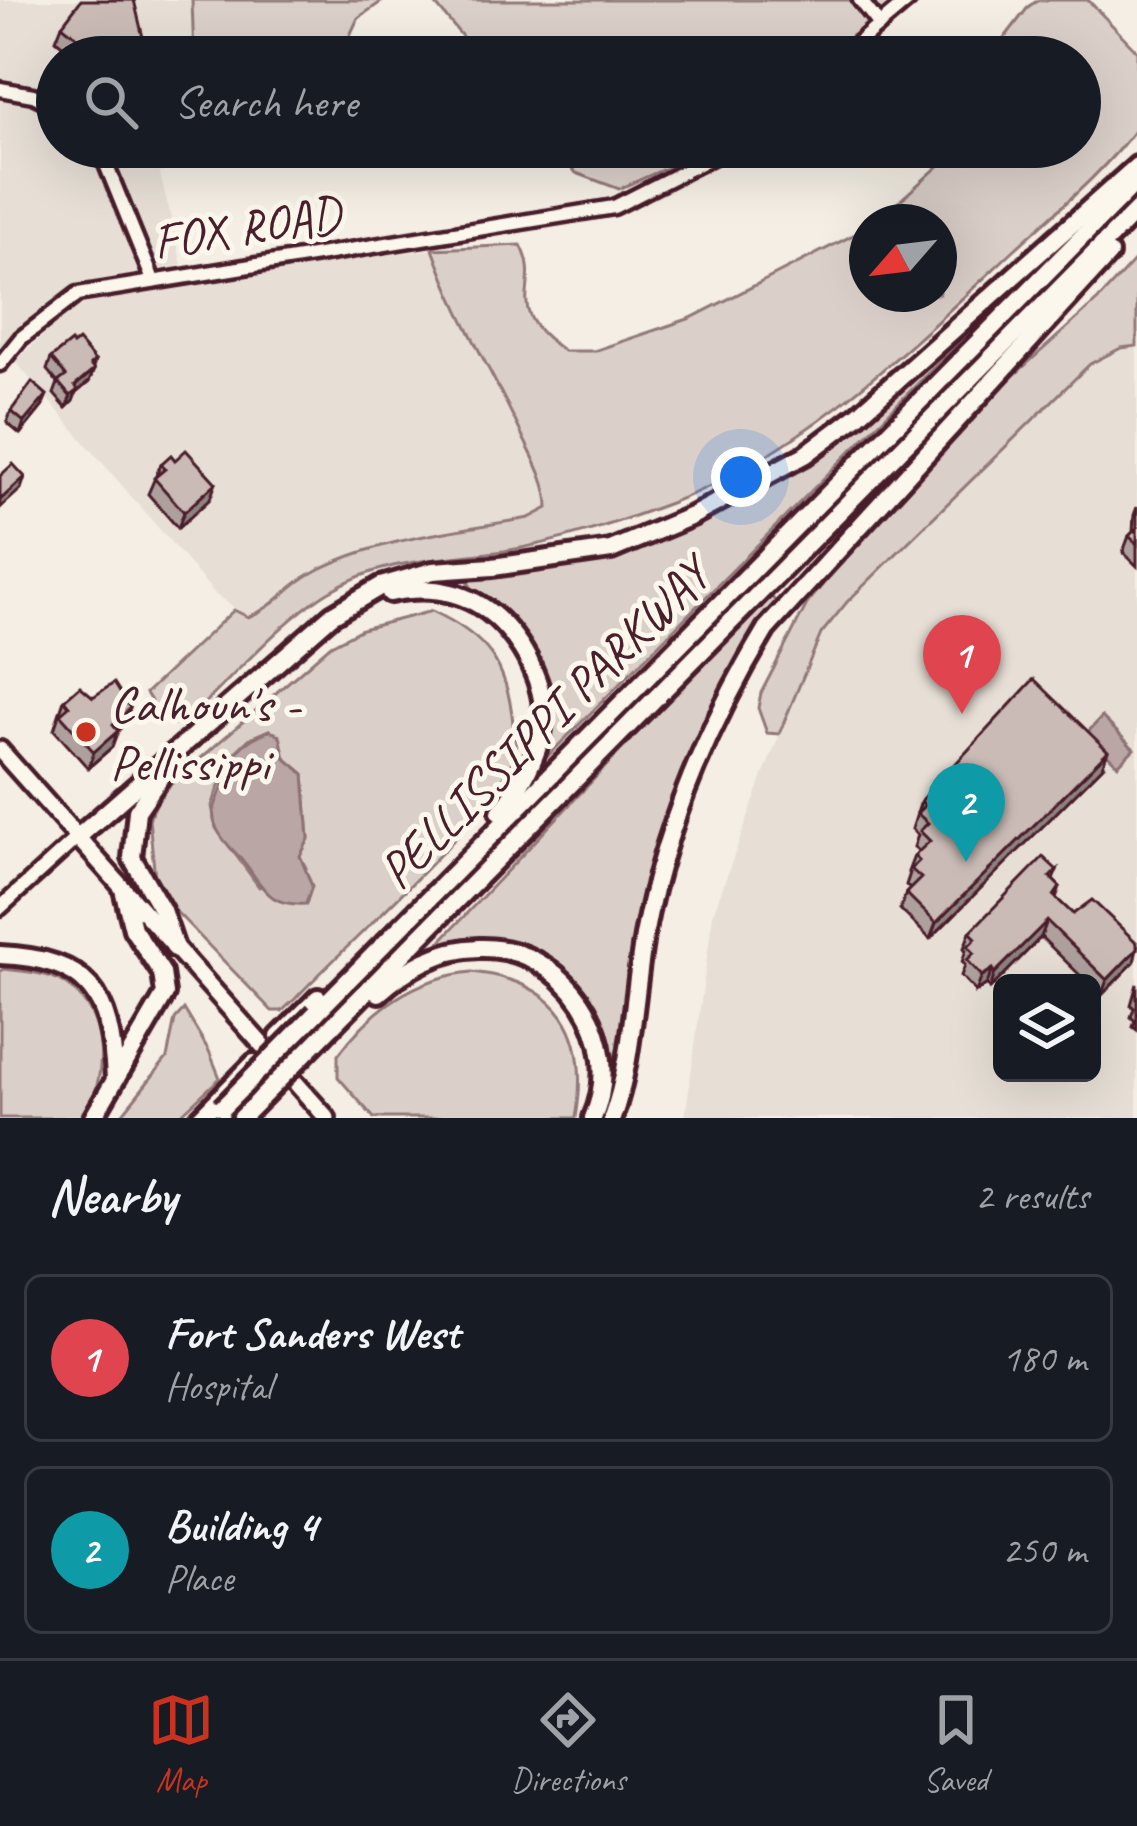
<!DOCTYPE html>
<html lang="en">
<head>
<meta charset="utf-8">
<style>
	:root { --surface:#171b24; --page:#20242c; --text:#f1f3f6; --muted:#9ea1a6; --line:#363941; --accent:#c8321e }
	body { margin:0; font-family:Caveat,sans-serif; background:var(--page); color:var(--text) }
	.controls { position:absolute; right:36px; bottom:36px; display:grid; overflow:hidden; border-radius:18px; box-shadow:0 12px 48px #0002 }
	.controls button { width:108px; height:108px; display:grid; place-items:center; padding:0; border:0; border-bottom:3px solid var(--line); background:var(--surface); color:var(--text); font:60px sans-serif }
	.compass { position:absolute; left:849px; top:204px; width:108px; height:108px; border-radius:50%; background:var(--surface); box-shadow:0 12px 48px #0002; rotate:242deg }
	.you { position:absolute; left:741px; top:477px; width:42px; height:42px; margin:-30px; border:9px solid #fff; border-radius:50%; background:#1a73e8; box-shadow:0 0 0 18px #1a73e833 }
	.badge { display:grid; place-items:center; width:78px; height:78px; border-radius:50%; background:var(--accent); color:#fff; font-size:39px; font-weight:700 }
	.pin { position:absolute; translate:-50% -99px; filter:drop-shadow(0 3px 6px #0008) }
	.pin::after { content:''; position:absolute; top:63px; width:42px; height:36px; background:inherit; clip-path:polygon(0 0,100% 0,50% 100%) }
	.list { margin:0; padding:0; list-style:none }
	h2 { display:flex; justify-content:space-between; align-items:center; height:156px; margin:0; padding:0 48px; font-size:51px }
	h2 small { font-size:39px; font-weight:400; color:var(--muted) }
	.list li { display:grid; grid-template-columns:78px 1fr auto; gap:36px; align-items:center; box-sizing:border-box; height:168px; margin:0 24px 24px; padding:0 24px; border:3px solid var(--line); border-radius:18px }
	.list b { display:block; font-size:45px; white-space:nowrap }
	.list p { margin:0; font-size:39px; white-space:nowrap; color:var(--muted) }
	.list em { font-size:39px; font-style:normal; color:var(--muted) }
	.icon { flex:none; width:66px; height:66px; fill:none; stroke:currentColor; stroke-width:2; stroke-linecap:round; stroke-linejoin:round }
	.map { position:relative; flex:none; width:1137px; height:1118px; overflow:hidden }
	.search { position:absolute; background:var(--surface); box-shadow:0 12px 48px #0002; left:36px; right:36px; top:36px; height:132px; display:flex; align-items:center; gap:30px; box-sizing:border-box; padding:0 42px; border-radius:66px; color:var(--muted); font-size:45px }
	.sheet { height:540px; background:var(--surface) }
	nav { display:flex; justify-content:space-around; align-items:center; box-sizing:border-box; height:168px; border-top:3px solid var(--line); background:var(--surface); font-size:33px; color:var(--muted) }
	nav a { display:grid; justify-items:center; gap:6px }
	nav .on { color:var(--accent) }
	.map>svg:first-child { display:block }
	.built { fill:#e7dfd6; fill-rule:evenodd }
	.green { fill:#dbd0c9; stroke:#92787a; stroke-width:3; fill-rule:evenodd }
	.water { fill:#baa7a5; stroke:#8d7174; stroke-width:3 }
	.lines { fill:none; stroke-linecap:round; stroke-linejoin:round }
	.minor-casing { stroke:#4a1f2b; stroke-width:21 }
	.major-casing { stroke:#4a1f2b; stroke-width:24 }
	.highway-casing { stroke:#4a1f2b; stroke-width:26 }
	.minor { stroke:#fbf7ec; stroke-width:12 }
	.major { stroke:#fbf7ec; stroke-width:15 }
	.highway { stroke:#fbf7ec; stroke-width:16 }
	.highway-bridge-casing { stroke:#4a1f2b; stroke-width:26; stroke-linecap:butt }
	.highway-bridge { stroke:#fbf7ec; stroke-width:16 }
	.wall { fill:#aea19d; stroke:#4a1f2b; stroke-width:3 }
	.shaded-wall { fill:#8d837f; stroke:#4a1f2b; stroke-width:3 }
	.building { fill:#cabbb6; stroke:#4a1f2b; stroke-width:3 }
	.poi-dot { fill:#c8321e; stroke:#fbf7ec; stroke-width:4.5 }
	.labels { text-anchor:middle; stroke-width:10; stroke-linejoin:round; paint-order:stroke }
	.street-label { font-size:51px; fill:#4a1f2b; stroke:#fbf7ec }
	.poi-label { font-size:51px; fill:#4a1f2b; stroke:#fbf7ec; text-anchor:start }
</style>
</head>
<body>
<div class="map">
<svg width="1137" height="1118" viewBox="0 0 1137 1118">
	<rect width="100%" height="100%" fill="#f4eee4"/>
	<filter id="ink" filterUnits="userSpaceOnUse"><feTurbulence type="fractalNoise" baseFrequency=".00833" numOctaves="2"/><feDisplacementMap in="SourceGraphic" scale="24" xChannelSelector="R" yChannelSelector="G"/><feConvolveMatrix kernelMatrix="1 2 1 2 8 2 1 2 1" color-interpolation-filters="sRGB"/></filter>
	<g filter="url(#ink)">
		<!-- built -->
		<g class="built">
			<polygon points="0,0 192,0 194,57 57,57 57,147 207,147 210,157 160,173 182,265 101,279 67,292 0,352"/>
			<polygon points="433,249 443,278 490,366 543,481 548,508 530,518 377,546 307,575 267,610 248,617 216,595 15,361 70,310 124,290"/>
			<path d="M1137,346V1118H685L713,914L764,773L821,634L847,602L1090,364L1121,348ZM1002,983H1092V1073H1002Z"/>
		</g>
		<!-- green -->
		<g class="green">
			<polygon points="192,0 384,0 358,18 340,57 194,57"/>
			<polygon points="432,0 897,0 831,57 479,57"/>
			<path d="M1039,0H1088L1137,51V127C1103,173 1056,211 1014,250C912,345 804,453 670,503C616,523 561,542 504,551C443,560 383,558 328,592C282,620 227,683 187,721L177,725L162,719L146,693L234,610L248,617C274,608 287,587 310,574C377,538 456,531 529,518L548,508C548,483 534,460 523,437C494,375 456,314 433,249L521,245C545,290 498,305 564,351H594L691,318L867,228V294H939V222H876L960,147H1080V57H990L1029,6Z"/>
			<polygon points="554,147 713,147 619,189 576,173"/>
			<polygon points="1137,258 1137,346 1121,348 1090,364 847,602 821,634 779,734 767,733 758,708 761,693 807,604 872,523 1010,379 1098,300"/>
			<path d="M965,326L971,327L950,351L544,760C552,705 552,658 506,619C493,607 472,595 467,579L621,549L785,471Z"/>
			<path d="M769,594L776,602C725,683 680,767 653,860C631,934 625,1012 616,1088L611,1087L596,1014L532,957L432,950Z"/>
			<path d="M432,611C486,636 507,663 513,723C514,731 517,743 516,750C506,805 340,950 295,999L282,1011H272L162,897L155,878L149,819L162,792L331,645L362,629ZM269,730L285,758L304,774L309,838L300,856L306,868L259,887L216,828L212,806L229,758L250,738Z"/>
			<path d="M4,969C25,972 51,972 69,986C109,1018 108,1079 83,1118H0V971Z"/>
			<path d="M472,972C559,982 591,1031 576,1118H374L338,1077V1055C372,1009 414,978 472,972Z"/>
			<polygon points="184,1009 209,1051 220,1078 177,1118 119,1118 167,1058 175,1019"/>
		</g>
		<!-- water -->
		<g class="water">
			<polygon points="1102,717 1134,749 1118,765 1086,734"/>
			<path d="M270,730L280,736L285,758L304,774L309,839L300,856L312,886L306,904C271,906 265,891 247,866C238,854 223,843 217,829C210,814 215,806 220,793C234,757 230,747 270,730Z"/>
		</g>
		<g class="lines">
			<defs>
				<g id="minor">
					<polyline points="860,0 880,25"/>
					<polyline points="841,57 909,0"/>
					<polyline points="0,89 33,95 57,107"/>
					<polyline points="99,147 153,280"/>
					<polyline points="0,364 21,338 78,294 614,207 732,147"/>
					<polyline points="0,908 78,837"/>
				</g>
				<polyline id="major" points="0,750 327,1118"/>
				<g id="highway">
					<path d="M390,593C453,580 498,604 528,659C536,676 543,693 543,712C544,749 523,784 500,812"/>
					<polyline points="161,776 137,811 132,858 162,910 175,948"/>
					<polyline points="78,837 332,615 381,586 433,571 493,567 611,550 692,516 805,455 858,415 1137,166"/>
					<path d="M0,955C89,959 111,993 115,1079"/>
					<path d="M379,993C406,968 441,949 479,948C566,945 627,1041 593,1118"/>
					<polyline points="316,1013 1137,181"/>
					<polyline points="330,1028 1137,210"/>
					<polyline points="279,1037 318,998"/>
					<polyline points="93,1118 165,994 162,973 133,929 123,889"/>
					<polyline points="200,1118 254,1063"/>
					<polyline points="241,1118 262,1097"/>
					<path d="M612,1118C632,1065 634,993 644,936C664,827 709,724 766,629L1109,254"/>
				</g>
			</defs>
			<!-- minor casing -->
			<use href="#minor" class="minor-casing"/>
			<!-- major casing -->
			<use href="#major" class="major-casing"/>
			<!-- highway casing -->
			<use href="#highway" class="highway-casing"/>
			<!-- minor -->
			<use href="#minor" class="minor"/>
			<!-- major -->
			<use href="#major" class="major"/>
			<!-- highway -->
			<use href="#highway" class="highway"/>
			<defs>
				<g id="highway-bridge">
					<polyline points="262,1097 330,1028"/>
					<polyline points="222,1108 316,1013"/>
				</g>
			</defs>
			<!-- highway-bridge casing -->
			<use href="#highway-bridge" class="highway-bridge-casing"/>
			<!-- highway-bridge -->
			<use href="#highway-bridge" class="highway-bridge"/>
		</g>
		<!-- wall -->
		<g class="wall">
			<polygon points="62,25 146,50 144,57 77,57 56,40"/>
			<polygon points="51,358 95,361 89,382 76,393 73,401 66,408 54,394 58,383 47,370"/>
			<polygon points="42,407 20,434 7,423 11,411"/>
			<polygon points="161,464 210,499 178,528 148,494"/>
			<polygon points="1137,507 1137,566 1123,552 1129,536 1133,532 1134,515"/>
			<polygon points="64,700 130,708 124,724 118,731 112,747 88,768 54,730"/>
			<polygon points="1102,767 930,939 900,909 906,893 910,889 906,885 910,873 908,872 914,856 919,851 914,847 918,835 912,829 921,801"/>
			<polygon points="1057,870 1053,880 1060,887 1056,898 1073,914 1134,962 1101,996 1092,986 1092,983 1088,983 1041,937 990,989 987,984 976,992 961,976 965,965 962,962 966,950 964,948 970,932"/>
			<polygon points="1137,984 1137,1030 1133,1027 1135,1021 1131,1017 1134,1008 1131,1005"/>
		</g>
		<!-- shaded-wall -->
		<g class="shaded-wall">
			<polygon points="94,370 89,382 76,393 73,401 66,408 75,386"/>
			<polygon points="47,395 42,407 20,434 24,422"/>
			<polygon points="25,477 21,489 0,508 0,500"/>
			<polygon points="216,483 210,499 178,528 184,512"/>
			<polygon points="130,708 124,724 112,737 118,731 112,747 88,768 94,752 113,725"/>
			<polygon points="1108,751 1102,767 930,939 936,923"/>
			<polygon points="1047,921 1041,937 990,989 995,973"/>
			<polygon points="1137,949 1134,962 1101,996 1107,980"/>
			<polygon points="993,969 987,984 976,992 982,976"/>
		</g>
		<!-- building -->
		<g class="building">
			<polygon points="81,0 134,0 146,50 140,57 89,57 94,50 62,25"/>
			<polygon points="78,341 95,361 90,365 94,370 75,386 78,390 70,396 58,382 66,376 51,358 71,342 73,345"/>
			<polygon points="32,382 47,395 24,422 11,411"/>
			<polygon points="186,450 216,483 184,512 154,478 165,469 161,464 171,455 175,460"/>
			<polygon points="13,464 25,477 0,500 0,476"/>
			<polygon points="1137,528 1137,544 1129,536"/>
			<polygon points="1034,679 1108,751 936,923 906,893 921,878 911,869 919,861 914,856 930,841 920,831 928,823 917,813 925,805 921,801"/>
			<polygon points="114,683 130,708 113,725 118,731 94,752 60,714 69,706 64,700 80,686 93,697"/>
			<polygon points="1043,857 1057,870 1050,877 1060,887 1054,896 1073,914 1092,900 1137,943 1137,949 1107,980 1047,921 995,973 993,969 982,976 967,960 974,953 968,946 976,938 970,932"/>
		</g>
	</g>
	<!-- markers -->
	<circle class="poi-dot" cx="86" cy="732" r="12"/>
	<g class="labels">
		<!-- street labels -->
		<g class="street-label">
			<text transform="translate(246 226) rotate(-9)" y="18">FOX ROAD</text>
			<text transform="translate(543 722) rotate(-45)" y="18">PELLISSIPPI PARKWAY</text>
		</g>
		<!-- poi labels -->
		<g class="poi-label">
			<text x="110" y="721">Calhoun's -<tspan x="110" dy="59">Pellissippi</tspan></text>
		</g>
	</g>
</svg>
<div class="controls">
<button><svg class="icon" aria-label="layers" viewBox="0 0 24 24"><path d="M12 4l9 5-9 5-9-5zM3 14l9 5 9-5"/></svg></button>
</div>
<svg class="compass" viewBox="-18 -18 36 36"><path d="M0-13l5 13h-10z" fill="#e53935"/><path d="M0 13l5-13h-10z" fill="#9ea1a6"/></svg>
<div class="you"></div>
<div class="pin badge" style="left:962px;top:714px;background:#e0444e">1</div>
<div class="pin badge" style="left:966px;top:862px;background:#0f9aa8">2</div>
<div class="search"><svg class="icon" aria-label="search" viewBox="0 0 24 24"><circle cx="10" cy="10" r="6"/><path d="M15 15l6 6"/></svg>Search here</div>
</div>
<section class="sheet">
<h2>Nearby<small>2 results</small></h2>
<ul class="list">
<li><span class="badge" style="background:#e0444e">1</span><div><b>Fort Sanders West</b><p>Hospital</p></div><em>180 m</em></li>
<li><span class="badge" style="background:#0f9aa8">2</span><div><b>Building 4</b><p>Place</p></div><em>250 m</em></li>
</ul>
</section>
<nav>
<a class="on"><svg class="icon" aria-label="map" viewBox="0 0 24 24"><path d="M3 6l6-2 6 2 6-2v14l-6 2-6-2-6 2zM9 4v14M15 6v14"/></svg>Map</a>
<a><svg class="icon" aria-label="directions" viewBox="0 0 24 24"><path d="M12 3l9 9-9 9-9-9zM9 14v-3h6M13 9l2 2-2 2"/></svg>Directions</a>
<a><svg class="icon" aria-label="saved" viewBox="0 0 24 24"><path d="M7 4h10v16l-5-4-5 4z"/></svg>Saved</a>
</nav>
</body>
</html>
